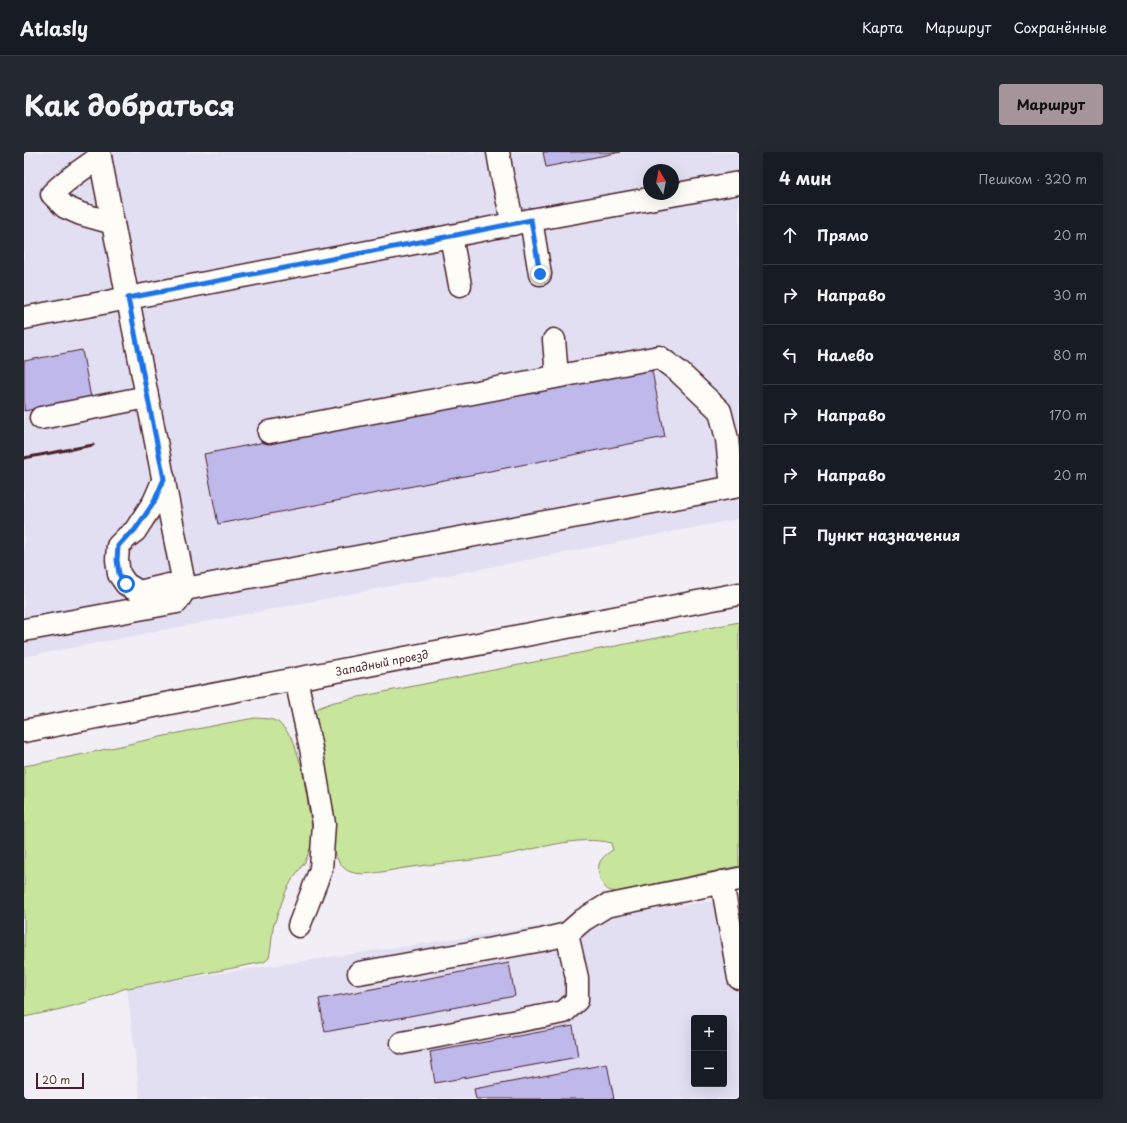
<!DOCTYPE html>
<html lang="ru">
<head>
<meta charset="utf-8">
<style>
	:root { --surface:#171b24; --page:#242831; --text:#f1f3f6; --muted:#9ea1a6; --line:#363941; --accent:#a6949b }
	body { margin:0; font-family:"Playpen Sans",sans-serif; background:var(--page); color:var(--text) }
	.controls { position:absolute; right:12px; bottom:12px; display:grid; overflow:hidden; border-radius:4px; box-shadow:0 4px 16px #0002 }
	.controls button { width:36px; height:36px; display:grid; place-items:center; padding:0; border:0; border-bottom:1px solid var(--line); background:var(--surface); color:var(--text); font:20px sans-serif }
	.compass { position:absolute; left:619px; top:12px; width:36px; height:36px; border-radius:50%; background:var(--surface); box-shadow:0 4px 16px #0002; rotate:350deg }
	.scale { position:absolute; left:12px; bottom:10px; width:48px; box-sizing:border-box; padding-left:4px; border:2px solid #4a1f2b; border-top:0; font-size:11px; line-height:14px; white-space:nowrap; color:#4a1f2b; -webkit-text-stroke:3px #fdfcf7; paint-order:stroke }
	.stop { position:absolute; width:12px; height:12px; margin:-9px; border:3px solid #1a73e8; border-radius:50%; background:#fff }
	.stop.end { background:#1a73e8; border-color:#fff; box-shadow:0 1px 4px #0008 }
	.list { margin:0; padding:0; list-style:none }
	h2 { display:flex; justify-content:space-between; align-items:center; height:52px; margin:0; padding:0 16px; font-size:17px }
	h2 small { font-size:13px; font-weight:400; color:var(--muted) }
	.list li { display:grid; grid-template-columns:26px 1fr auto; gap:12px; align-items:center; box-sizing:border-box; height:60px; padding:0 16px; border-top:1px solid var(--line) }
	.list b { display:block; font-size:15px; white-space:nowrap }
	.list em { font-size:13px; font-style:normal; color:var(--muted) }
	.icon { flex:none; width:22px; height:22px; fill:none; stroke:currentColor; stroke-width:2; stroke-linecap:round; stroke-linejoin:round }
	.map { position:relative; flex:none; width:715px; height:947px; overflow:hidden; border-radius:4px }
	header { display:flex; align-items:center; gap:24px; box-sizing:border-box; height:56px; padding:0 20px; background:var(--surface); border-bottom:1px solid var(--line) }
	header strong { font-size:19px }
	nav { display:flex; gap:22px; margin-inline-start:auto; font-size:14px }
	.intro { display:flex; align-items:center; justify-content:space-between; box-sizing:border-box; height:96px; padding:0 24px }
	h1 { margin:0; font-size:28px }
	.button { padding:10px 18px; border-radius:4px; background:var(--accent); color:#111; font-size:14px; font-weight:700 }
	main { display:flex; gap:24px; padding:0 24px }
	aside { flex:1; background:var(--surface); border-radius:4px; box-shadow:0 4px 16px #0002 }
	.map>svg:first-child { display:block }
	.built { fill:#e2dff2; fill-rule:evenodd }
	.green { fill:#c8e59c; stroke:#898264 }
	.building { fill:#bfb9eb; stroke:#4a1f2b }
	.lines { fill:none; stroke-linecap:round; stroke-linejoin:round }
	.minor-casing { stroke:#4a1f2b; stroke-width:25 }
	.major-casing { stroke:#4a1f2b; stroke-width:25 }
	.minor { stroke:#fdfcf7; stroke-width:22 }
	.major { stroke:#fdfcf7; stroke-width:22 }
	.rail { stroke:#4a1f2b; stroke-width:3 }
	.route { stroke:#1a73e8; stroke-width:5 }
	.labels { text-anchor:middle; stroke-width:3.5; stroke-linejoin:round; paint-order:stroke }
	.street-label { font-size:11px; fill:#4a1f2b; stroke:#fdfcf7 }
</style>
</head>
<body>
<header>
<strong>Atlasly</strong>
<nav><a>Карта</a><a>Маршрут</a><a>Сохранённые</a></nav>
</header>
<div class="intro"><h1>Как добраться</h1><a class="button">Маршрут</a></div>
<main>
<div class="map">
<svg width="715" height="947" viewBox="0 0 715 947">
	<rect width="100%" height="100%" fill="#f1eff5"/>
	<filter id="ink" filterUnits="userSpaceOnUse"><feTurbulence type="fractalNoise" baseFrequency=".025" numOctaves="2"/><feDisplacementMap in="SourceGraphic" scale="8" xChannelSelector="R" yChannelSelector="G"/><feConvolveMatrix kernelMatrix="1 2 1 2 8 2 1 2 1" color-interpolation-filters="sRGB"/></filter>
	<g filter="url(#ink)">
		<!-- built -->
		<g class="built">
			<path d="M0,0H715V367L0,505ZM625,18H649V42H625Z"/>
			<path d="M715,745V947H116L103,835ZM670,866H700V932H670Z"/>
		</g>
		<!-- green -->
		<g class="green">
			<path d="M715,470V714L592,740C588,739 584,739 581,735C575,729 572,715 577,708C580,704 585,700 589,698L587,691C555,682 507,699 474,704C443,710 412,711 381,716C367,718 339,725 327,720C316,717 311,703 308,694L289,563L294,556L310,550L530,506Z"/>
			<path d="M231,566L246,567L254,570L261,577L269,588L278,616L289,682L286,697L281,710L269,726L262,739L249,775L247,795L245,806L240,810L99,837C67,851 34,858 0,865V614C77,600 154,579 231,566Z"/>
		</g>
		<!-- building -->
		<g class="building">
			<polygon points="519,0 597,0 522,15"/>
			<polygon points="58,198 67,246 0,259 0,209"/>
			<polygon points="627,214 641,285 194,372 180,302"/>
			<polygon points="485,811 491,844 301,880 295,847"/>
			<polygon points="549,874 554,905 411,931 406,900"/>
			<polygon points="583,912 590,947 452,947 450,937"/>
		</g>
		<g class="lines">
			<defs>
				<g id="minor">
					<polyline points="474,0 478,23 489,72"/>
					<path d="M76,5C59,17 42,27 28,42L41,55L57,62L89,71"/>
					<polyline points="507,68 516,122"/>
					<polyline points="427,84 436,133"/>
					<polyline points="0,166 427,84 507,68 715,31"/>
					<polyline points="530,188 533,224"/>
					<polyline points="17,266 123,245"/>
					<polyline points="245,280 635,205 655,220 696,259 703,287 708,335"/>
					<polyline points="140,327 130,350 122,362 111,379 103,385 94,394 93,408 95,422 102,432 115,440 145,433 161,437 715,334"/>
					<polyline points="0,478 153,450 161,437 75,0"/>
					<polyline points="272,527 288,601 300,672 297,717 275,774"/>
					<polyline points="698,730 715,826"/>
					<polyline points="335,821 518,788 543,782 559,768 582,754 715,727"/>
					<polyline points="378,891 540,860 553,848 553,826 543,782"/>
				</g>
				<polyline id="major" points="0,579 715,442"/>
			</defs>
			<!-- minor casing -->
			<use href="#minor" class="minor-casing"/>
			<!-- major casing -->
			<use href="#major" class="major-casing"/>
			<!-- minor -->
			<use href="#minor" class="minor"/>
			<!-- major -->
			<use href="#major" class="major"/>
			<!-- rail -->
			<polyline class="rail" points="0,306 69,293"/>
		</g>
	</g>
	<g class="lines" filter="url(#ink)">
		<!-- route -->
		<polyline class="route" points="102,432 95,422 93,408 94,394 102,385 110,379 122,362 130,350 140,327 104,146 427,84 507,68 516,122"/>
	</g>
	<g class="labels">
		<!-- street labels -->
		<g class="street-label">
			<text transform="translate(358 511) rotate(-11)" y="4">Западный проезд</text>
		</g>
	</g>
</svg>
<div class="controls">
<button>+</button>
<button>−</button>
</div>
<svg class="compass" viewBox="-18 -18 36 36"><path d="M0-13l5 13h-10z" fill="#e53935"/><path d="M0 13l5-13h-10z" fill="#9ea1a6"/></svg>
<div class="scale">20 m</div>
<div class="stop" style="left:102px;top:432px"></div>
<div class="stop end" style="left:516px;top:122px"></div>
</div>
<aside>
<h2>4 мин<small>Пешком · 320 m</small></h2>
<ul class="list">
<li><svg class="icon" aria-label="ahead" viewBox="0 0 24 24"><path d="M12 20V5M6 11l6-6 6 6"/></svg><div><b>Прямо</b></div><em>20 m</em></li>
<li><svg class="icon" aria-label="right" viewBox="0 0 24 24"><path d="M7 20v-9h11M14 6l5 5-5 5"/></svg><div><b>Направо</b></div><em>30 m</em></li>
<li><svg class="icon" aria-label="left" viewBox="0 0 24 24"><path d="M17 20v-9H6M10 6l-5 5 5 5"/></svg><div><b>Налево</b></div><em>80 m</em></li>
<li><svg class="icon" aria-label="right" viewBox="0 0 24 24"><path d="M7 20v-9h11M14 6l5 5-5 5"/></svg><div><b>Направо</b></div><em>170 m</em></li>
<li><svg class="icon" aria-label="right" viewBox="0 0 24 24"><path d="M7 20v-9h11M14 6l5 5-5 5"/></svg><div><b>Направо</b></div><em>20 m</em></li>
<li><svg class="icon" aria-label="arrive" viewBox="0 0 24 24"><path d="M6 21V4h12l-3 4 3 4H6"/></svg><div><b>Пункт назначения</b></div></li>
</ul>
</aside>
</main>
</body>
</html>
